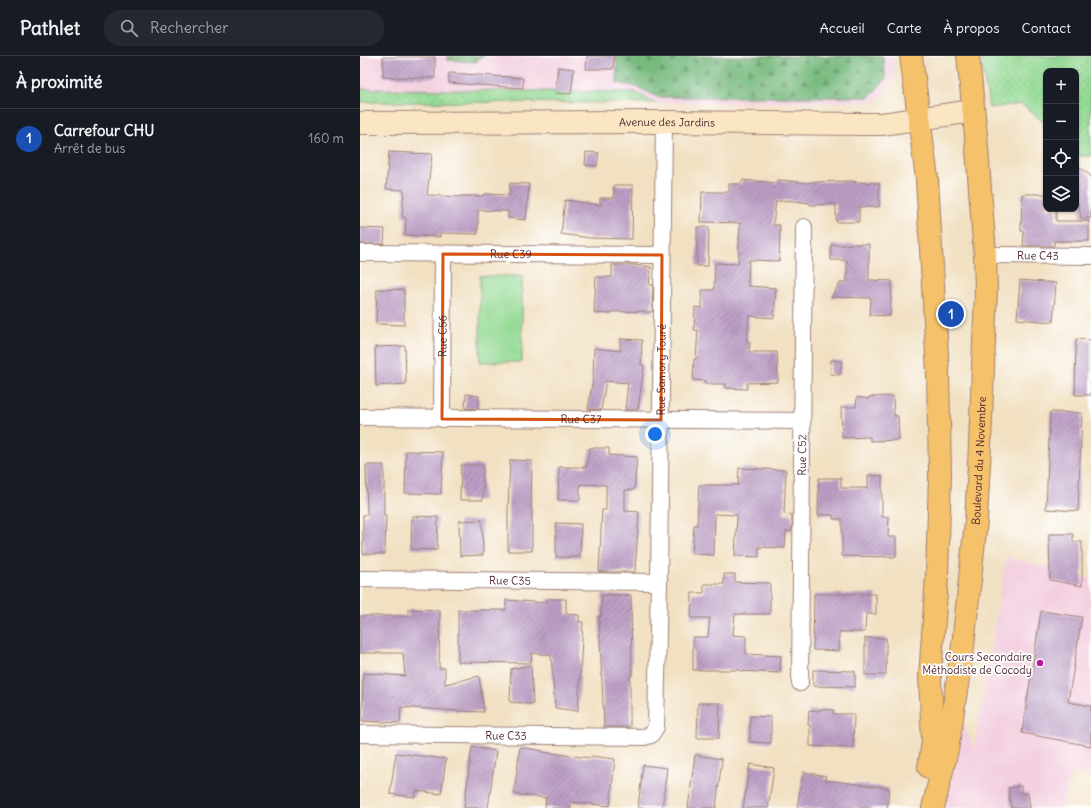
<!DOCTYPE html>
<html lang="fr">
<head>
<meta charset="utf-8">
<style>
	:root { --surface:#171b24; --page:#242831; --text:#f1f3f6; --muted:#9ea1a6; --line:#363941; --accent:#d690ce }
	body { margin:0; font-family:Delius,sans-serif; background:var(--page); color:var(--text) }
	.controls { position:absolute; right:12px; top:12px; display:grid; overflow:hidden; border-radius:8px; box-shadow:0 1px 3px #0004 }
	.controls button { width:36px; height:36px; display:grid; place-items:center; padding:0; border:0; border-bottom:1px solid var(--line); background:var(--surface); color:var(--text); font:20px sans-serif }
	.you { position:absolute; left:295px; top:378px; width:14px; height:14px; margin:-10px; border:3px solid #fff; border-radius:50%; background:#1a73e8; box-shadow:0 0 0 6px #1a73e833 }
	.badge { display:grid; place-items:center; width:26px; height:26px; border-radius:50%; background:var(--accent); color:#fff; font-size:13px; font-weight:700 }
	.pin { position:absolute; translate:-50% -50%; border:2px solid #fff; box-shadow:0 1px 4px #0006 }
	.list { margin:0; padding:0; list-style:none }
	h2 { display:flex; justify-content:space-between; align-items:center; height:52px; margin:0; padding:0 16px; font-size:17px }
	h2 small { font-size:13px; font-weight:400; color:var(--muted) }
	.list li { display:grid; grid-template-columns:26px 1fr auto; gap:12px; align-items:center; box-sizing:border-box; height:60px; padding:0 16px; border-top:1px solid var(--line) }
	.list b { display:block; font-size:15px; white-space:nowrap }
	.list p { margin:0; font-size:13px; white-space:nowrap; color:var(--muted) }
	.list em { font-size:13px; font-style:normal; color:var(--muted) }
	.icon { flex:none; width:22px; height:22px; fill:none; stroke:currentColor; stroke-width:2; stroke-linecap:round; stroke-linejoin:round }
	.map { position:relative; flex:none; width:731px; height:752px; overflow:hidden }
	header { display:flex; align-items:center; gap:24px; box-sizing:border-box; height:56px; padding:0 20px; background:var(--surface); border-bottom:1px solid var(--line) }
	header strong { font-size:19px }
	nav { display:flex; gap:22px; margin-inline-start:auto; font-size:14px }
	.search { width:280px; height:36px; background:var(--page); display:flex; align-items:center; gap:10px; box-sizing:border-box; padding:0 14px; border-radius:16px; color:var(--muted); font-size:15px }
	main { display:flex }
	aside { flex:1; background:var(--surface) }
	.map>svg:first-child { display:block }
	.built { fill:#f3cfdf }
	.green { fill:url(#green-dots); stroke:#6f7c60 }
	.forest { fill:url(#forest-firs); stroke:#606c54 }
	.pitch { fill:#94da94; stroke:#6f7c60 }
	.building { fill:url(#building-hatch) }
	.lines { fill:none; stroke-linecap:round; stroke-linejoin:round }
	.street-casing { stroke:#9e8076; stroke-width:18 }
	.secondary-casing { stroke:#9e8076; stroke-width:24 }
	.primary-casing { stroke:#9e8076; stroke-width:24 }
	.street { stroke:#fff; stroke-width:16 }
	.secondary { stroke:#fbe6c4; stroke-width:22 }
	.primary { stroke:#f5c16b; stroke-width:22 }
	.marked { fill:none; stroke:#d8530f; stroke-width:3; stroke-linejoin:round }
	.poi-dot { fill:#b5179e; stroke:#fff; stroke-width:1.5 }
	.labels { text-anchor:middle; stroke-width:3.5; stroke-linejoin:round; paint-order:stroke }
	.street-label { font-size:11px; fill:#4a1f2b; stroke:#fff }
	.poi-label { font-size:11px; fill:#4a1f2b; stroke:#fff; text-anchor:end }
</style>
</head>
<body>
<header>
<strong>Pathlet</strong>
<div class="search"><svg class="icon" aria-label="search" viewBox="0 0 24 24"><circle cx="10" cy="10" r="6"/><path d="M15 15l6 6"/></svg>Rechercher</div>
<nav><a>Accueil</a><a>Carte</a><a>À propos</a><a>Contact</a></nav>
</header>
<main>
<aside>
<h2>À proximité<small></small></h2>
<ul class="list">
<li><span class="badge" style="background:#1a4fb4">1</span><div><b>Carrefour CHU</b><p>Arrêt de bus</p></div><em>160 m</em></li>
</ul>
</aside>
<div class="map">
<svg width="731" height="752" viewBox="0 0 731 752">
	<defs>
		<pattern id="green-dots" width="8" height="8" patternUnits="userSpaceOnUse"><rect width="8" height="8" fill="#94da94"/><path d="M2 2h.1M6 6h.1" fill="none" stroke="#81bb80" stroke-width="1.8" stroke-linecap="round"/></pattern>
		<pattern id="forest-firs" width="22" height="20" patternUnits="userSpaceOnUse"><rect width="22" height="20" fill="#77ba7e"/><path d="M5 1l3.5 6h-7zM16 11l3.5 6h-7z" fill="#649767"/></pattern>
		<pattern id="building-hatch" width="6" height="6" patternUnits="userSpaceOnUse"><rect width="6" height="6" fill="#bb9ec5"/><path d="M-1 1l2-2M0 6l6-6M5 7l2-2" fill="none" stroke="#9a80a0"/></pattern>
	</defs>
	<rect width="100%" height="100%" fill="#fff"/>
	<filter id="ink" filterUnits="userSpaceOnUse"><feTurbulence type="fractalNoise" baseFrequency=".025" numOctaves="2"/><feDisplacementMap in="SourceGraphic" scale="8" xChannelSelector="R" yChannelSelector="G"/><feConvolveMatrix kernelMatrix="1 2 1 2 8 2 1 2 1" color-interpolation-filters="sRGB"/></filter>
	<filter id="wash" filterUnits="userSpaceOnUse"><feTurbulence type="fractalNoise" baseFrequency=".012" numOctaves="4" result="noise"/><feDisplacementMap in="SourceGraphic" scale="16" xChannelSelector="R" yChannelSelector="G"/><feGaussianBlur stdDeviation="0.9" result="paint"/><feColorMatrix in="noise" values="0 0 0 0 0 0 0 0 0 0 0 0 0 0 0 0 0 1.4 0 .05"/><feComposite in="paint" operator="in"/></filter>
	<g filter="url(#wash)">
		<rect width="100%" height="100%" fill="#f1e0c1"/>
		<!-- built -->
		<g class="built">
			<polygon points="0,0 533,0 535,21 516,46 296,47 274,36 0,33"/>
			<polygon points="646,501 731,522 731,720 711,715 702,752 584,752 603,667 614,692"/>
		</g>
		<!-- green -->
		<g class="green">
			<polygon points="621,0 731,0 731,100 716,100 716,15 686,15 686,68 661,48 629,52"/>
			<polygon points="0,33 274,36 296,47 0,46"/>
		</g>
		<!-- forest -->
		<g class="forest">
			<polygon points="87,0 124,0 115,6 87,4"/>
			<polygon points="256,0 523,0 526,23 509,41 298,41 277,31 257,27"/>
		</g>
		<!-- pitch -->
		<rect class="pitch" x="120" y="220" width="42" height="86"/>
		<g id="blocks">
			<!-- building -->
			<g class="building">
				<polygon points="227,0 254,0 253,13 226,13"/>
				<polygon points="23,1 75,1 75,22 23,21"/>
				<polygon points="198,11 214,13 211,38 195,37"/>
				<polygon points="89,17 163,22 163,32 89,27"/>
				<polygon points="29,96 72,98 67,139 100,141 100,140 124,140 124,138 149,139 150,127 169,128 166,164 148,162 148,155 118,154 118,178 80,177 80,181 45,179 46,162 42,161 44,134 26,133"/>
				<polygon points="226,96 239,97 237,110 225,109"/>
				<polygon points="716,108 731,120 731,162 721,162 719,150 716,144"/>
				<polygon points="382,124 417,127 418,124 450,127 450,126 493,125 493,126 519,127 519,151 499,151 499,166 476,166 476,148 450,149 450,147 425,144 425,145 416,145 413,169 420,169 419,205 389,204 388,230 416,232 414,262 389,260 387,286 390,286 389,296 417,296 418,326 387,327 387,333 365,332 366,328 345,328 345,325 333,324 334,303 336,303 338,274 334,274 335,251 342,252 342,234 354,234 355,207 378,208 380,167 341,166 342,136 369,136 369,128 381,128"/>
				<polygon points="254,129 273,129 272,183 230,182 201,178 205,144 240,149 240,142 254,142"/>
				<polygon points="662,138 686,138 686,153 696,153 696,165 729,165 729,185 694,185 694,190 663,190 664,175 661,175"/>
				<polygon points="337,171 349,171 348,210 337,210"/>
				<polygon points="0,172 25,173 24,188 0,188"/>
				<polygon points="487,188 509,188 509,224 532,225 530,260 510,259 511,242 471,241 481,226 487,226 487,204 471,204 471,189 487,189"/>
				<polygon points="252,209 275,209 291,211 289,229 293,229 292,256 284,256 284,255 251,256 250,258 234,257 236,221 252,221"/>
				<polygon points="660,224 696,227 693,266 657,263"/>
				<polygon points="17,233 44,234 44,269 16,268"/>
				<polygon points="260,283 282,284 281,309 284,309 278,354 265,354 268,327 246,325 241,354 228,353 233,322 234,292 260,295"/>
				<polygon points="716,283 731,284 731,339 715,339"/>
				<polygon points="45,290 46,328 16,330 15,291"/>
				<polygon points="471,304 482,305 480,319 470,318"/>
				<polygon points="106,338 119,340 118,353 105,352"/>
				<polygon points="533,340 534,360 538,360 539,384 510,385 510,381 482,382 481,351 496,351 497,341 509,343 509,341"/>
				<polygon points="690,356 722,357 718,455 686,453"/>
				<polygon points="230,392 249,392 249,399 277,401 274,434 265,434 265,455 279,456 275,516 239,516 242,454 246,454 246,429 220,428 220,444 198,444 199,411 226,411"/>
				<polygon points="46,395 83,396 81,438 45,437"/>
				<polygon points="150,404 172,405 171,453 172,453 172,495 148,495 148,453"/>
				<polygon points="6,409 24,409 24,459 26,459 25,498 3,498 3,459 7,459"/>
				<polygon points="101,409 123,409 123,444 100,444"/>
				<polygon points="379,412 426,414 424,458 432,459 432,475 426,475 425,492 399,491 399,501 375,500 377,459 355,458 354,499 332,498 334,469 337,469 339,429 378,429"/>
				<polygon points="508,419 522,420 522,461 529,461 528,481 536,481 536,501 482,500 482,463 473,463 473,459 458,459 459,422 481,422 481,432 508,432"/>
				<polygon points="52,460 78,461 77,494 51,493"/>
				<polygon points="122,464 123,499 100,500 99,465"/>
				<polygon points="196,467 221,468 220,501 196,501"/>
				<polygon points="689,478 713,478 713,486 722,486 722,530 690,524"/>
				<polygon points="364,518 375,518 375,526 410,527 410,558 375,558 373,579 386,580 386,598 421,600 420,617 380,615 380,614 333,614 333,581 348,581 350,562 331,562 332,537 344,537 344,528 364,528"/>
				<polygon points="454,538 516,538 516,558 506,558 505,576 479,576 479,595 453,594"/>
				<polygon points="242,539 271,539 272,619 270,619 270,671 244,671 239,560 241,561"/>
				<polygon points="187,543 206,543 206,558 219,559 219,566 223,566 218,655 195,652 191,599 172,597 171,607 98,606 98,554 146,554 146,544 188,547"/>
				<polygon points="48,553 80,554 79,612 85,612 85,628 119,620 124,656 99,655 41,651 40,667 2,665 3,617 45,620 43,597 0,597 0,560 48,560"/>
				<polygon points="681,555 722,561 708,646 731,650 731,690 662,677"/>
				<rect x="505" y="582" width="21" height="37"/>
				<polygon points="171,609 173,648 150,646 151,613"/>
				<polygon points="453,614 495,615 495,631 453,630"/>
				<polygon points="338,647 360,647 359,682 337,682"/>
				<polygon points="460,653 474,654 473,658 494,658 493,692 450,690 450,669 448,669 449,654 460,655"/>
				<polygon points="390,660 411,661 411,687 390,686"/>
				<polygon points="112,691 136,695 128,752 104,752"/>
				<polygon points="160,691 183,695 182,696 231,702 231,700 255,703 250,750 211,746 211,752 185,752 186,742 154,738"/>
				<polygon points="36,697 86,703 81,738 56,735 55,741 30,738"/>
				<polygon points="335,699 362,703 356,752 328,752"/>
				<polygon points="390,708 414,712 408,752 383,752"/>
				<polygon points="283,709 307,712 302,752 278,752"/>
				<polygon points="443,716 466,720 465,724 529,732 527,752 437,752"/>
				<polygon points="661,730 662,738 668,737 670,752 651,752 648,732"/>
			</g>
		</g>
	</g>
	<g filter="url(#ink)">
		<use href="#blocks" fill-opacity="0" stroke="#9e8076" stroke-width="1"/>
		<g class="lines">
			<defs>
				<g id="street">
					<path id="s1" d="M0,197L302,199"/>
					<path id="s2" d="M625,199L731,200"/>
					<path id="s3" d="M0,361L442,365"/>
					<path id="s4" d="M82,363L83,198"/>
					<path id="s5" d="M0,523L299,526"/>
					<path id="s6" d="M440,627L444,171"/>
					<path id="s7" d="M0,678L284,681L291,679L296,671L299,526L304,66"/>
				</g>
				<g id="secondary">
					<path id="s8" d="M0,67L304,66L504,68H522L613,55"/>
				</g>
				<g id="primary">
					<polyline points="551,0 567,123 578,317 580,418 577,521 570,620 573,687 569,711"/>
					<path id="s9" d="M573,752L587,694L603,590L616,465L620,389L626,234L625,199L616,80L608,0"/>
				</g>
			</defs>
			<!-- street casing -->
			<use href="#street" class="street-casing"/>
			<!-- secondary casing -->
			<use href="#secondary" class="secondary-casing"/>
			<!-- primary casing -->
			<use href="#primary" class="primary-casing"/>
			<!-- street -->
			<use href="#street" class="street"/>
			<!-- secondary -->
			<use href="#secondary" class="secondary"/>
			<!-- primary -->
			<use href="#primary" class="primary"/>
		</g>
	</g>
	<!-- marked area -->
	<path class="marked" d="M83,198L302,199L301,364L82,363Z"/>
	<!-- markers -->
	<circle class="poi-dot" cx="680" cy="607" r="4"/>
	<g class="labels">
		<!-- street labels -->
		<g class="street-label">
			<text dy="4" stroke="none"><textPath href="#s8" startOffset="307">Avenue des Jardins</textPath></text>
			<text dy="4" stroke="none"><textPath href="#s1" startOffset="151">Rue C39</textPath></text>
			<text dy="4" stroke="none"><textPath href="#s2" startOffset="53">Rue C43</textPath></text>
			<text dy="4" stroke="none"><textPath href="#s4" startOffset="83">Rue C56</textPath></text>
			<text dy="4" stroke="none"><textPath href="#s7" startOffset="658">Rue Samory Touré</textPath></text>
			<text dy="4" stroke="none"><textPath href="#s3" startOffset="221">Rue C37</textPath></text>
			<text dy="4" stroke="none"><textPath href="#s6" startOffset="228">Rue C52</textPath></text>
			<text dy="4" stroke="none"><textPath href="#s9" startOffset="351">Boulevard du 4 Novembre</textPath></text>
			<text dy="4" stroke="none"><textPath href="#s5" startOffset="150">Rue C35</textPath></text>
			<text dy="4" stroke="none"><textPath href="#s7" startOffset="146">Rue C33</textPath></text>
		</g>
		<!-- poi labels -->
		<g class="poi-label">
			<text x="672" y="605">Cours Secondaire<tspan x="672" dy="13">Méthodiste de Cocody</tspan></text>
		</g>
	</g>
</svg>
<div class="controls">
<button>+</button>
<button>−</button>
<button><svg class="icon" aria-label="locate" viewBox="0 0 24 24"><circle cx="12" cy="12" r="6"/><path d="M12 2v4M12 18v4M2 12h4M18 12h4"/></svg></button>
<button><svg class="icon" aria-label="layers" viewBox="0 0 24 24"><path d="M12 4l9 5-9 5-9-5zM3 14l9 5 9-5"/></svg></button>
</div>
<div class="you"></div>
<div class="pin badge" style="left:591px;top:258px;background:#1a4fb4">1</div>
</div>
</main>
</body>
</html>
